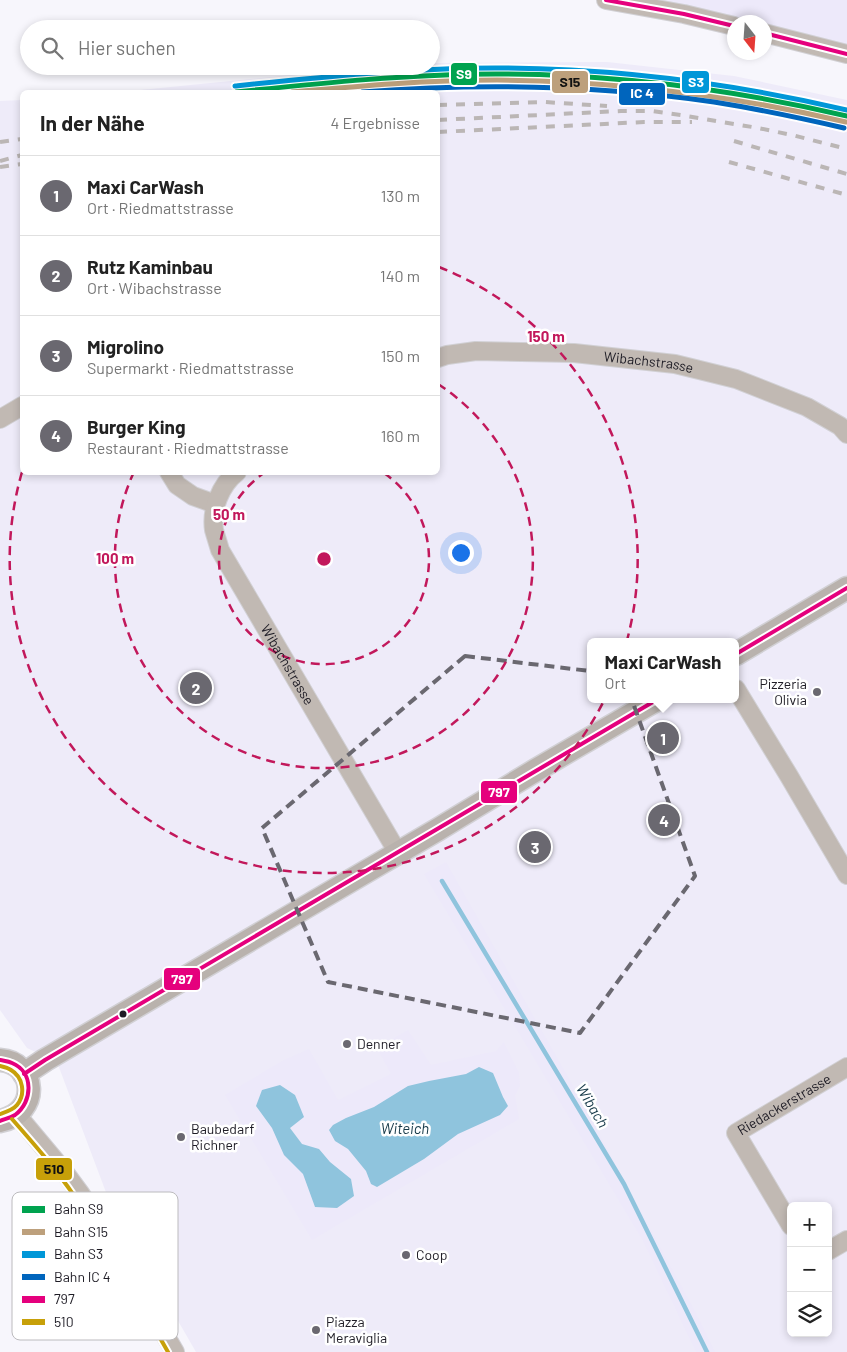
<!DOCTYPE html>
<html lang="de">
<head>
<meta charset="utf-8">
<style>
	:root { --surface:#fff; --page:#f6f6f6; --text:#222; --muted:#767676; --line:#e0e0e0; --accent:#6a6870 }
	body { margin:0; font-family:Barlow,sans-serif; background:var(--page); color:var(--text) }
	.controls { position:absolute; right:15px; bottom:15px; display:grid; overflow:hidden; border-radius:8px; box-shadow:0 2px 8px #0003 }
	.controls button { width:45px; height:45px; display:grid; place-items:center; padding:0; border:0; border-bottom:1px solid var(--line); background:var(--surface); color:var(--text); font:25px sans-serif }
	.compass { position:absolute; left:727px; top:15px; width:45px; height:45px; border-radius:50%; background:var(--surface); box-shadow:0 2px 8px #0003; rotate:163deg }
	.you { position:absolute; left:460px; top:552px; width:18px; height:18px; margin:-12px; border:4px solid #fff; border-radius:50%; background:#1a73e8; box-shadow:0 0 0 8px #1a73e833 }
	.badge { display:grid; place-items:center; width:32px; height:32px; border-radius:50%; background:var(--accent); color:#fff; font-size:16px; font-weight:700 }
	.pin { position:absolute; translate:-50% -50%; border:2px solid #fff; box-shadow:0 1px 5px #0006 }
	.popup { position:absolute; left:587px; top:638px; width:152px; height:65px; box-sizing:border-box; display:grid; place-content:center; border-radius:8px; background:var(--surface); filter:drop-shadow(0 1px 4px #0005); font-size:16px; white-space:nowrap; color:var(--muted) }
	.popup b { font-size:19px; color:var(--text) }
	.popup::after { content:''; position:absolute; left:50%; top:100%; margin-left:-10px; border:10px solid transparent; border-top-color:var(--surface) }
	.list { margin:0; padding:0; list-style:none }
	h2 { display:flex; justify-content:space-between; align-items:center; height:65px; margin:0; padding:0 20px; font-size:21px }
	h2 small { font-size:16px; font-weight:400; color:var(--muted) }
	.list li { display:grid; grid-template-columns:32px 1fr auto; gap:15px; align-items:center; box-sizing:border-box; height:80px; padding:0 20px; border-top:1px solid var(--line) }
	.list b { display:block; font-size:19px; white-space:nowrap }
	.list p { margin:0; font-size:16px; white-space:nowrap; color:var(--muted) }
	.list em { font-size:16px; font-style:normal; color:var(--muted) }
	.icon { flex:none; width:28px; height:28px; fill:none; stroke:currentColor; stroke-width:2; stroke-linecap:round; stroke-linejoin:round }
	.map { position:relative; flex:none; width:847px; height:1352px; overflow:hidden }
	.search { position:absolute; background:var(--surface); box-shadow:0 2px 8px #0003; left:20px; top:20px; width:420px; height:55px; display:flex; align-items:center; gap:12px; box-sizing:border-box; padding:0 18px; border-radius:28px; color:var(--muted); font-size:19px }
	.panel { position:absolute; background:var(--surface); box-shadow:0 2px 8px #0003; left:20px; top:90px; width:420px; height:385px; border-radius:8px }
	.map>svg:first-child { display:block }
	.built { fill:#eeebf9; fill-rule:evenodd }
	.green { fill:#ede9fa }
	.water { fill:#8fc4dd }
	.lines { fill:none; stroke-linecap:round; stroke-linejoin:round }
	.stream { stroke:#8fc4dd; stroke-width:4.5 }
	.minor-casing { stroke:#d1d0d4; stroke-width:20 }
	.major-casing { stroke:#d1d0d4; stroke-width:25 }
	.minor { stroke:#c1b9b3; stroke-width:18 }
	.major { stroke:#b9b2ad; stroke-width:22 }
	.rail { stroke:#bbb6b5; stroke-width:4; stroke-dasharray:9 9; stroke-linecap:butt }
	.bus-1-casing { stroke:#fff; stroke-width:8 }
	.bus-2-casing { stroke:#fff; stroke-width:8 }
	.bus-1 { stroke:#e5007d; stroke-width:4 }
	.bus-2 { stroke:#c7a009; stroke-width:4 }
	.rail-1-casing { stroke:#fff; stroke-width:9 }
	.rail-2-casing { stroke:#fff; stroke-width:9 }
	.rail-3-casing { stroke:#fff; stroke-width:9 }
	.rail-4-casing { stroke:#fff; stroke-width:9 }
	.rail-1 { stroke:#00a34f; stroke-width:5 }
	.rail-2 { stroke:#bda07c; stroke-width:5 }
	.rail-3 { stroke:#0097d8; stroke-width:5 }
	.rail-4 { stroke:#0065bd; stroke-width:5 }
	.marked { fill:none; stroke:#6a6870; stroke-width:4; stroke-dasharray:10 6; stroke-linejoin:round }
	.ring { fill:none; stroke:#c2185b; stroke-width:2.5; stroke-dasharray:9 6 }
	.poi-dot { fill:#6a6870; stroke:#fff; stroke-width:2 }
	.bus-dot { fill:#1e1c25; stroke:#fff; stroke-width:2 }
	.labels { text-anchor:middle; stroke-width:5; stroke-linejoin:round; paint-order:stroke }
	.street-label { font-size:14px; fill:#1e1c25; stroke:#fff }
	.poi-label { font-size:14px; fill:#1e1c25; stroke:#fff; text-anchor:start }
	.water-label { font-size:15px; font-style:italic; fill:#163948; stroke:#fff }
	.key { fill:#fff; stroke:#bcbbbe; stroke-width:1 }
	.key-label { font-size:14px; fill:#1e1c25 }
	.centre { fill:#c2185b; stroke:#fff; stroke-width:2.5 }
	.ring-label { font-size:15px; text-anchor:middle; font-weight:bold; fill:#c2185b; stroke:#fff; stroke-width:5; stroke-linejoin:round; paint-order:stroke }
	.line-badge { stroke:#fff; stroke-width:2 }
	.badge-label { font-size:14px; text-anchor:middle; font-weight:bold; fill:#fff }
	.pale-badge-label { font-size:14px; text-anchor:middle; font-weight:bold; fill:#111 }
</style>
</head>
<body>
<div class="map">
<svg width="847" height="1352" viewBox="0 0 847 1352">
	<rect width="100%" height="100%" fill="#f7f6fc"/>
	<!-- built -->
	<path class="built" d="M607,62L734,76L847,100V1352H196L110,1203L57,1062L27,1048L0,1010V101L22,100V472H438V92H120L312,73L397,66H431V63H436ZM590,642H736V699H590ZM791,1206H828V1333H791Z"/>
	<!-- green -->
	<g class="green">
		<polygon points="648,0 847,0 847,46 805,34 765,25 764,22 754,22"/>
		<polygon points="446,862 571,1082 697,1315 715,1352 696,1352 643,1241 424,874"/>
		<polygon points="408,1030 431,1065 496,1051 504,1042 519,1073 520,1086 515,1096 519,1119 312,1240 225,1095 282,1061 309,1049 338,1100 391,1074 377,1048"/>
	</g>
	<!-- water -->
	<g class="water">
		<polygon points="479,1067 493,1073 503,1097 508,1106 500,1115 458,1134 424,1159 377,1187 371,1184 366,1171 348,1149 335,1141 329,1130 333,1125 346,1118 374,1107 408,1086 429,1081 466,1074"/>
		<polygon points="280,1085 295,1095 304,1117 290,1128 302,1144 319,1149 330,1162 351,1179 354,1196 337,1208 315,1207 303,1174 284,1155 272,1128 256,1106 262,1090"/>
	</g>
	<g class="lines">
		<!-- stream -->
		<polyline class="stream" points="442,881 624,1184 707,1352"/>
		<defs>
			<g id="minor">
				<polyline points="606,0 684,14 734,26"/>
				<polyline points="764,33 847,54"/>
				<path id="s1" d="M438,358L447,355L476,351L574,353L675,364L736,379L807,407L840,426L847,434"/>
				<polyline points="0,419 22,406"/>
				<polyline points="169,472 177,485 193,496 215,504"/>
				<path id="s2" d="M237,472C220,485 211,510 214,530C216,537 218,543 220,550L398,853"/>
				<polyline points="736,689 789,776 847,875"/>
				<polyline points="17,1115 63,1170 80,1193 110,1240 175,1352"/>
				<path id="s3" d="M791,1226L736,1133L847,1067"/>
				<polyline points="828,1251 847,1240"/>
			</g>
			<g id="major">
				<polyline points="736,654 847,588"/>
				<path d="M0,1060C36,1062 41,1113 0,1121"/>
				<polyline points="24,1074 45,1060 437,830 536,770 658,699"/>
			</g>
		</defs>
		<!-- minor casing -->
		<use href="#minor" class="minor-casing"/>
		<!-- major casing -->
		<use href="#major" class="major-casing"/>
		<!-- minor -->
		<use href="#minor" class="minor"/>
		<!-- major -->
		<use href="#major" class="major"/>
		<!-- rail -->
		<g class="rail">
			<polyline points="438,105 545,102 607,106"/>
			<polyline points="438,120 621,111 652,111 687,116 758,128 792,135 847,149"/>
			<polyline points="438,132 644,122 692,122"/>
			<polyline points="734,141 847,174"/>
			<polyline points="0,142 22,139"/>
			<polyline points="0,161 22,155"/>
			<polyline points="729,162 847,195"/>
			<polyline points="0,167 22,164"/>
		</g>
		<defs>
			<g id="bus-1">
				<polyline points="606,0 684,14 734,26"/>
				<polyline points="764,33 847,54"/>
				<polyline points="736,654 847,588"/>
				<path d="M0,1060C4,1061 8,1061 12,1063C34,1072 33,1102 15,1115C10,1118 5,1119 0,1121"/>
				<polyline points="24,1074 45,1060 658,699"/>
			</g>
			<g id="bus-2">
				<path d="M0,1066C4,1067 8,1068 11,1070C23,1077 26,1094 17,1105C13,1110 6,1112 0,1114"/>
				<path d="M12,1119C34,1144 56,1169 75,1197C109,1247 138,1300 168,1352"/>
			</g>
		</defs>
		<!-- bus-1 casing -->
		<use href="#bus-1" class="bus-1-casing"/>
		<!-- bus-2 casing -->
		<use href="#bus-2" class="bus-2-casing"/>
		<!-- bus-1 -->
		<use href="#bus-1" class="bus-1"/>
		<!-- bus-2 -->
		<use href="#bus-2" class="bus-2"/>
		<defs>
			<path id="rail-1" d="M236,92C322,83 409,74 496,74C614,74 731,89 847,116"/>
			<path id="rail-2" d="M292,92C360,86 428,80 497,80C615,81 731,95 846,122"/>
			<path id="rail-3" d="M235,86C322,77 408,68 495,68C614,68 731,83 847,110"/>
			<path id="rail-4" d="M362,92C479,83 597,85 714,102C758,109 801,118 844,128"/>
		</defs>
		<!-- rail-1 casing -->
		<use href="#rail-1" class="rail-1-casing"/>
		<!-- rail-2 casing -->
		<use href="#rail-2" class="rail-2-casing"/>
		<!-- rail-3 casing -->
		<use href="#rail-3" class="rail-3-casing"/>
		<!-- rail-4 casing -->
		<use href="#rail-4" class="rail-4-casing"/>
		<!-- rail-1 -->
		<use href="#rail-1" class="rail-1"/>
		<!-- rail-2 -->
		<use href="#rail-2" class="rail-2"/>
		<!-- rail-3 -->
		<use href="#rail-3" class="rail-3"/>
		<!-- rail-4 -->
		<use href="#rail-4" class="rail-4"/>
	</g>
	<!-- marked area -->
	<path class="marked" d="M465,656L623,675L695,876L580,1033L328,982L262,828Z"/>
	<!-- distance rings -->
	<g class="ring">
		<path d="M384 473A105 105 0 1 1 264 473"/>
		<path d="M438 384A209 209 0 1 1 133 474"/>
		<path d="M439 267A314 314 0 1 1 22 472"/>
	</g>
	<!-- markers -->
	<g class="poi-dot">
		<circle cx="817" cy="692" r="5"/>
		<circle cx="347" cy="1044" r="5"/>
		<circle cx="181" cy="1137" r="5"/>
		<circle cx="406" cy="1255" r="5"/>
		<circle cx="316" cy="1330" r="5"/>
	</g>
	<circle class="bus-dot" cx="123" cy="1014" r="4.5"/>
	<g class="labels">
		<!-- street labels -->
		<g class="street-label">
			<text dy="5" stroke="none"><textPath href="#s1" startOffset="212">Wibachstrasse</textPath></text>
			<text dy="5" stroke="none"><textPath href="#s2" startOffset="219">Wibachstrasse</textPath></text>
			<text dy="5" stroke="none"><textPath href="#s3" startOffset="164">Riedackerstrasse</textPath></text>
		</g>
		<!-- poi labels -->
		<g class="poi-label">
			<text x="807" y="689" text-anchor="end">Pizzeria<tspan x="807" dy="16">Olivia</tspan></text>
			<text x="357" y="1049">Denner</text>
			<text x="191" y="1134">Baubedarf<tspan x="191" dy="16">Richner</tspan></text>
			<text x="416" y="1260">Coop</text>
			<text x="326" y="1327">Piazza<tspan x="326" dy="16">Meraviglia</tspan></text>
		</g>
		<!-- water labels -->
		<g class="water-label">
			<text transform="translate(592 1106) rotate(59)" y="5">Wibach</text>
			<text x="405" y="1134">Witeich</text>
		</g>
	</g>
	<!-- legend -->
	<rect x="12" y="1192" width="166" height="148" rx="8" class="key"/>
	<rect x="22" y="1206" width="23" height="7" fill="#00a34f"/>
	<rect x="22" y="1229" width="23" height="6" fill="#bda07c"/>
	<rect x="22" y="1251" width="23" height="7" fill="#0097d8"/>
	<rect x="22" y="1274" width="23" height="6" fill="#0065bd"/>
	<rect x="22" y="1296" width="23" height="7" fill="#e5007d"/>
	<rect x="22" y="1319" width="23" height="6" fill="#c7a009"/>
	<g class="key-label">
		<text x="54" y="1214">Bahn S9</text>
		<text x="54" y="1237">Bahn S15</text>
		<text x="54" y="1259">Bahn S3</text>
		<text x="54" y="1282">Bahn IC 4</text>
		<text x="54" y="1304">797</text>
		<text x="54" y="1327">510</text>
	</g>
	<circle cx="324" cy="559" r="8" class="centre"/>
	<g class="ring-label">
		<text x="546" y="342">150 m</text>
		<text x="229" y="520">50 m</text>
		<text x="115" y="564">100 m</text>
	</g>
	<g class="line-badge">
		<rect x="450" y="62" width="28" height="24" rx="5" fill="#00a34f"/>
		<rect x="681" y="70" width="29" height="24" rx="5" fill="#0097d8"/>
		<rect x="551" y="70" width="38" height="24" rx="5" fill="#bda07c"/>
		<rect x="618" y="82" width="48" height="24" rx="5" fill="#0065bd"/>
		<rect x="480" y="780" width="38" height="24" rx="5" fill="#e5007d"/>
		<rect x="163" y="967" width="38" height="24" rx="5" fill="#e5007d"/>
		<rect x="35" y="1157" width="38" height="24" rx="5" fill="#c7a009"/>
	</g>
	<g class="badge-label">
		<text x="464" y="79">S9</text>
		<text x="696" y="87">S3</text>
		<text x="642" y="98">IC 4</text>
		<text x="499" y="797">797</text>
		<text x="182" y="984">797</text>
	</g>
	<g class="pale-badge-label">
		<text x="570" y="87">S15</text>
		<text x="54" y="1174">510</text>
	</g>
</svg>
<div class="controls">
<button>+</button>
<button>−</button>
<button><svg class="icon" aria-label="layers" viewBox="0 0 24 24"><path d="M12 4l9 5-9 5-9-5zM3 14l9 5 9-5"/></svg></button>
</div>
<svg class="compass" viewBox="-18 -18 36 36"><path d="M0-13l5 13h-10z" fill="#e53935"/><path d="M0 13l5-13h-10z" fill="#767676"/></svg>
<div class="you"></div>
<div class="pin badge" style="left:663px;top:738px">1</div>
<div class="popup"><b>Maxi CarWash</b>Ort</div>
<div class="pin badge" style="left:196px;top:688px">2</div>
<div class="pin badge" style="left:535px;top:847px">3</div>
<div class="pin badge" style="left:664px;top:820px">4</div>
<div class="search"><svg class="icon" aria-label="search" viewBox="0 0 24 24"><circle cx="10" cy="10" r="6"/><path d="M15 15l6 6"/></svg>Hier suchen</div>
<section class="panel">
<h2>In der Nähe<small>4 Ergebnisse</small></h2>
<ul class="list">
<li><span class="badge">1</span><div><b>Maxi CarWash</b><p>Ort · Riedmattstrasse</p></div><em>130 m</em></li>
<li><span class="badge">2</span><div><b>Rutz Kaminbau</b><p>Ort · Wibachstrasse</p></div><em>140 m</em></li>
<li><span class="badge">3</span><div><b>Migrolino</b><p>Supermarkt · Riedmattstrasse</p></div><em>150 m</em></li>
<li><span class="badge">4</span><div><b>Burger King</b><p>Restaurant · Riedmattstrasse</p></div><em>160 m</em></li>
</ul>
</section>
</div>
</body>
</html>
